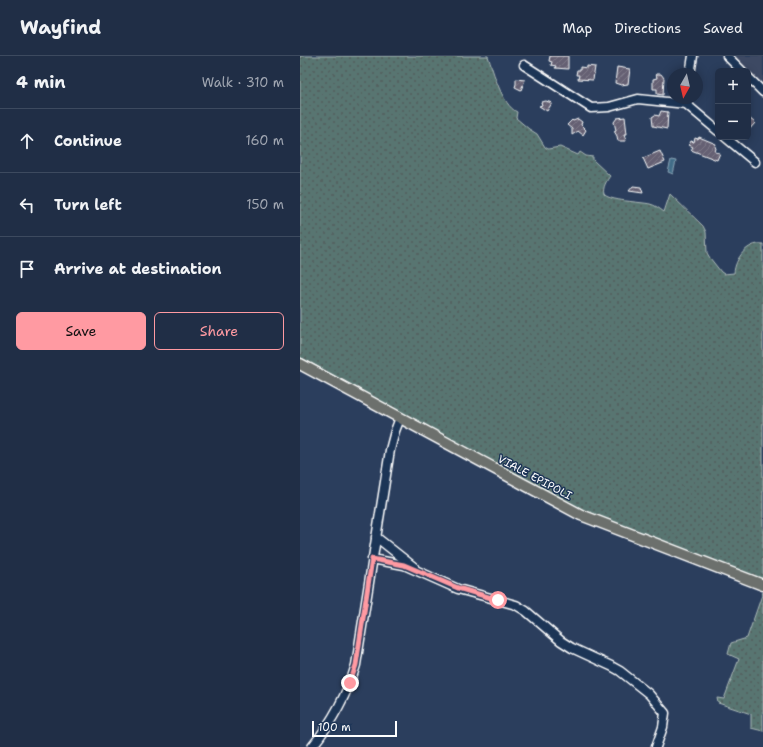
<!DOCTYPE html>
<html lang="en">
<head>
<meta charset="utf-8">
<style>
	:root { --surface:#202e46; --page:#28364d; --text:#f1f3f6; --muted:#a2a8b3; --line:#3d4a5f; --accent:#ff9aa2 }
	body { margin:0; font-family:"Shantell Sans",sans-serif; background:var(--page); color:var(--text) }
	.controls { position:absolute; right:12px; top:12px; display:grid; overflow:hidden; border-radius:6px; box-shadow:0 2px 10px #0003 }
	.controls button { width:36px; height:36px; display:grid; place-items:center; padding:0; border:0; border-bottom:1px solid var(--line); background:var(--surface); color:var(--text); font:20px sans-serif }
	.compass { position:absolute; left:367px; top:12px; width:36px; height:36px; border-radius:50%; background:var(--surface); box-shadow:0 2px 10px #0003; rotate:188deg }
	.scale { position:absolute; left:12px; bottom:10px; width:85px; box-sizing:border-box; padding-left:4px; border:2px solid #fff; border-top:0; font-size:11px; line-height:14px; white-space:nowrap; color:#fff; -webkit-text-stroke:3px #1d3557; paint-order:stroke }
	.stop { position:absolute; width:12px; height:12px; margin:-9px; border:3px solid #ff9aa2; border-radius:50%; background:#fff }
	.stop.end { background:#ff9aa2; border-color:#fff; box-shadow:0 1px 4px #0008 }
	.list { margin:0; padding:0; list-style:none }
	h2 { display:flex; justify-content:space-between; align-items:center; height:52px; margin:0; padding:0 16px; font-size:17px }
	h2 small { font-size:13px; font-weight:400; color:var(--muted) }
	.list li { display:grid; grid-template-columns:26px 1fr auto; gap:12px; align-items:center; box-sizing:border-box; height:64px; padding:0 16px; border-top:1px solid var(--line) }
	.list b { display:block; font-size:15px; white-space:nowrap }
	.list em { font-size:13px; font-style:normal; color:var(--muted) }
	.actions { display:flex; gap:8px; padding:12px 16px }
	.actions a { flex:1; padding:9px 0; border:1px solid var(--accent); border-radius:6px; text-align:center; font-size:14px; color:var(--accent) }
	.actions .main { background:var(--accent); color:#111 }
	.icon { flex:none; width:22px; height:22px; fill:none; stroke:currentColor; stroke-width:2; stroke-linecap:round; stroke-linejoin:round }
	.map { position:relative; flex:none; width:463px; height:691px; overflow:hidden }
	header { display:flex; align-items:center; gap:24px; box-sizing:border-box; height:56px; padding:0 20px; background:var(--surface); border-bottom:1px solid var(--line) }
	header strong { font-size:19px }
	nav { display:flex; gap:22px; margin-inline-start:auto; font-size:14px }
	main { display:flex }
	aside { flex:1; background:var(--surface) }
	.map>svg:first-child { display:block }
	.built { fill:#3c4864 }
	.grass { fill:url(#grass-dots); stroke:#acbab8 }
	.water { fill:#426d88; stroke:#8ea7b8 }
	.building { fill:url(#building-hatch); stroke:#fff }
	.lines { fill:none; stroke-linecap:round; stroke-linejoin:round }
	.minor-casing { stroke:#fff; stroke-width:11 }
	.major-casing { stroke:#fff; stroke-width:13 }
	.minor { stroke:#1d3557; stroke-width:8 }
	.major { stroke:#6c706d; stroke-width:10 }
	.route { stroke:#ff9aa2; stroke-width:5 }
	.labels { text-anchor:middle; stroke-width:3; stroke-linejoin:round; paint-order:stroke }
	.street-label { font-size:11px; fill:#fff; stroke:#1d3557 }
</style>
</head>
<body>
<header>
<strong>Wayfind</strong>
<nav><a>Map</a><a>Directions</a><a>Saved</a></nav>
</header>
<main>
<aside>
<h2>4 min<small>Walk · 310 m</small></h2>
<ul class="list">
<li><svg class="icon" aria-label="ahead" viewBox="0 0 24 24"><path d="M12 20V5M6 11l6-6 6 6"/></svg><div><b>Continue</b></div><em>160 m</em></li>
<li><svg class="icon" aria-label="left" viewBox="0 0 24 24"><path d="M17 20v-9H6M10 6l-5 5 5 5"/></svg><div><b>Turn left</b></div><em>150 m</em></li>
<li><svg class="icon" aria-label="arrive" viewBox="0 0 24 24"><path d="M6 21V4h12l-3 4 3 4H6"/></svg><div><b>Arrive at destination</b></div></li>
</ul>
<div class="actions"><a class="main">Save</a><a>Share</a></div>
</aside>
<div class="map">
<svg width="463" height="691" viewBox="0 0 463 691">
	<defs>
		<pattern id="grass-dots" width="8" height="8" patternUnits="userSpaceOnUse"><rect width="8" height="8" fill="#597471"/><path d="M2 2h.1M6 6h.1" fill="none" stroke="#515c5b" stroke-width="1.8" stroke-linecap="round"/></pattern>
		<pattern id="building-hatch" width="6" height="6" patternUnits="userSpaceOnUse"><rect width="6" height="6" fill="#656173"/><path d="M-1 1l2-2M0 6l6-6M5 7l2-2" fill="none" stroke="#7c7988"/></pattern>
	</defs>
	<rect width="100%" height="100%" fill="#2b3e5d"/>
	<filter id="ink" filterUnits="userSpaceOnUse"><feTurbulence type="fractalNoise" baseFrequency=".025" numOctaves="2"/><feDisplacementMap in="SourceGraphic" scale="8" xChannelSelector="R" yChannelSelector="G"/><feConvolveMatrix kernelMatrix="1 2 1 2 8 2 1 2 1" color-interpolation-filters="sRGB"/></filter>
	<g filter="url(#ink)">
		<!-- built -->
		<polygon class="built" points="434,0 463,0 463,30"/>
		<!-- grass -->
		<g class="grass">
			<path d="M0,0H188C193,15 202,49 217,56L216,62L229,73L237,78L245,91L248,93L260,91L278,99L280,96L286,100L293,101V104L310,120C307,124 302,132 304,138C308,145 342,146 350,148C355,149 360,153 364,156L370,138L403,170L406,176L407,197L410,202L421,216L424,218L434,217C435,203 447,186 463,188V524L273,450L0,301Z"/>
			<polygon points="463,536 463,675 451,672 451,658 418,647 417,642 424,643 439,603 428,598 431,587 447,582"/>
		</g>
		<!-- water -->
		<polygon class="water" points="371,104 376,105 373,118 368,116"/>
		<!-- building -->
		<g class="building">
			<polygon points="250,0 268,0 268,13 255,12 256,10 251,9 252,6 249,5"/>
			<polygon points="287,10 295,11 293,24 278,23 279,19 276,19 277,14 280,14 280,11 287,12"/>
			<polygon points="317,11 330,13 328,28 321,29 315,27"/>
			<polygon points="356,18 361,18 364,22 363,39 357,38 357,33 353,33 353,23 357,22"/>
			<polygon points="216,23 225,24 221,34 215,31 216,28"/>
			<polygon points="246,45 252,47 247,55 239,50 242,49 241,46"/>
			<polygon points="361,55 368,56 367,73 353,70 352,61 355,59 359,60"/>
			<polygon points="325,61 327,78 324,78 326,85 318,85 317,80 314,75 316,74 314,66 317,62"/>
			<polygon points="448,61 455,67 448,75"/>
			<polygon points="278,63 282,66 281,69 286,74 283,79 278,75 272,79 272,73 267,69 272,64 273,65"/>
			<polygon points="399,81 416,88 415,91 416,92 415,96 420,97 417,104 391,94 393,91 389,89 391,85 394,86 395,82 398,83"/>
			<polygon points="360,95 365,106 348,113 343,102"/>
			<polygon points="333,130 341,131 343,137 329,135"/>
		</g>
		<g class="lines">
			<defs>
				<g id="minor">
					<polyline points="427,0 442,15"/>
					<polyline points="224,9 291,52 309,51 338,43 386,48 387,42"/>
					<polyline points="390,18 393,0"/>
					<polyline points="448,21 463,36"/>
					<polyline points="386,48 418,75"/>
					<polyline points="425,81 455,106"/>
					<polyline points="76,481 114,511"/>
					<polyline points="72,503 104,509 158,533 216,549 226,555 261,585 272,592 311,610 320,615 349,638 365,657 363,671 356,691"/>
					<path d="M12,691C31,667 47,639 56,609L90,394L95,375L100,362"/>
				</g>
				<polyline id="major" points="0,308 281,459 463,529"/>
			</defs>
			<!-- minor casing -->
			<use href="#minor" class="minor-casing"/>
			<!-- major casing -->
			<use href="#major" class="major-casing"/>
			<!-- minor -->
			<use href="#minor" class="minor"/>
			<!-- major -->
			<use href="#major" class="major"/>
		</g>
	</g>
	<g class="lines" filter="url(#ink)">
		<!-- route -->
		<polyline class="route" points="50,627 56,609 72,503 104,509 158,532 198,544"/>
	</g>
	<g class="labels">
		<!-- street labels -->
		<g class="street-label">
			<text transform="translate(235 421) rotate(28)" y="4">VIALE EPIPOLI</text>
		</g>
	</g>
</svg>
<div class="controls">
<button>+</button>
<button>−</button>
</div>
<svg class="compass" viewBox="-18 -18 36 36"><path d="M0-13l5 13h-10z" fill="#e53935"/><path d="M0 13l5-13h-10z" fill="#a2a8b3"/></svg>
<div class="scale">100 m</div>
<div class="stop" style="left:198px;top:544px"></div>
<div class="stop end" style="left:50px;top:627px"></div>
</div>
</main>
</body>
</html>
